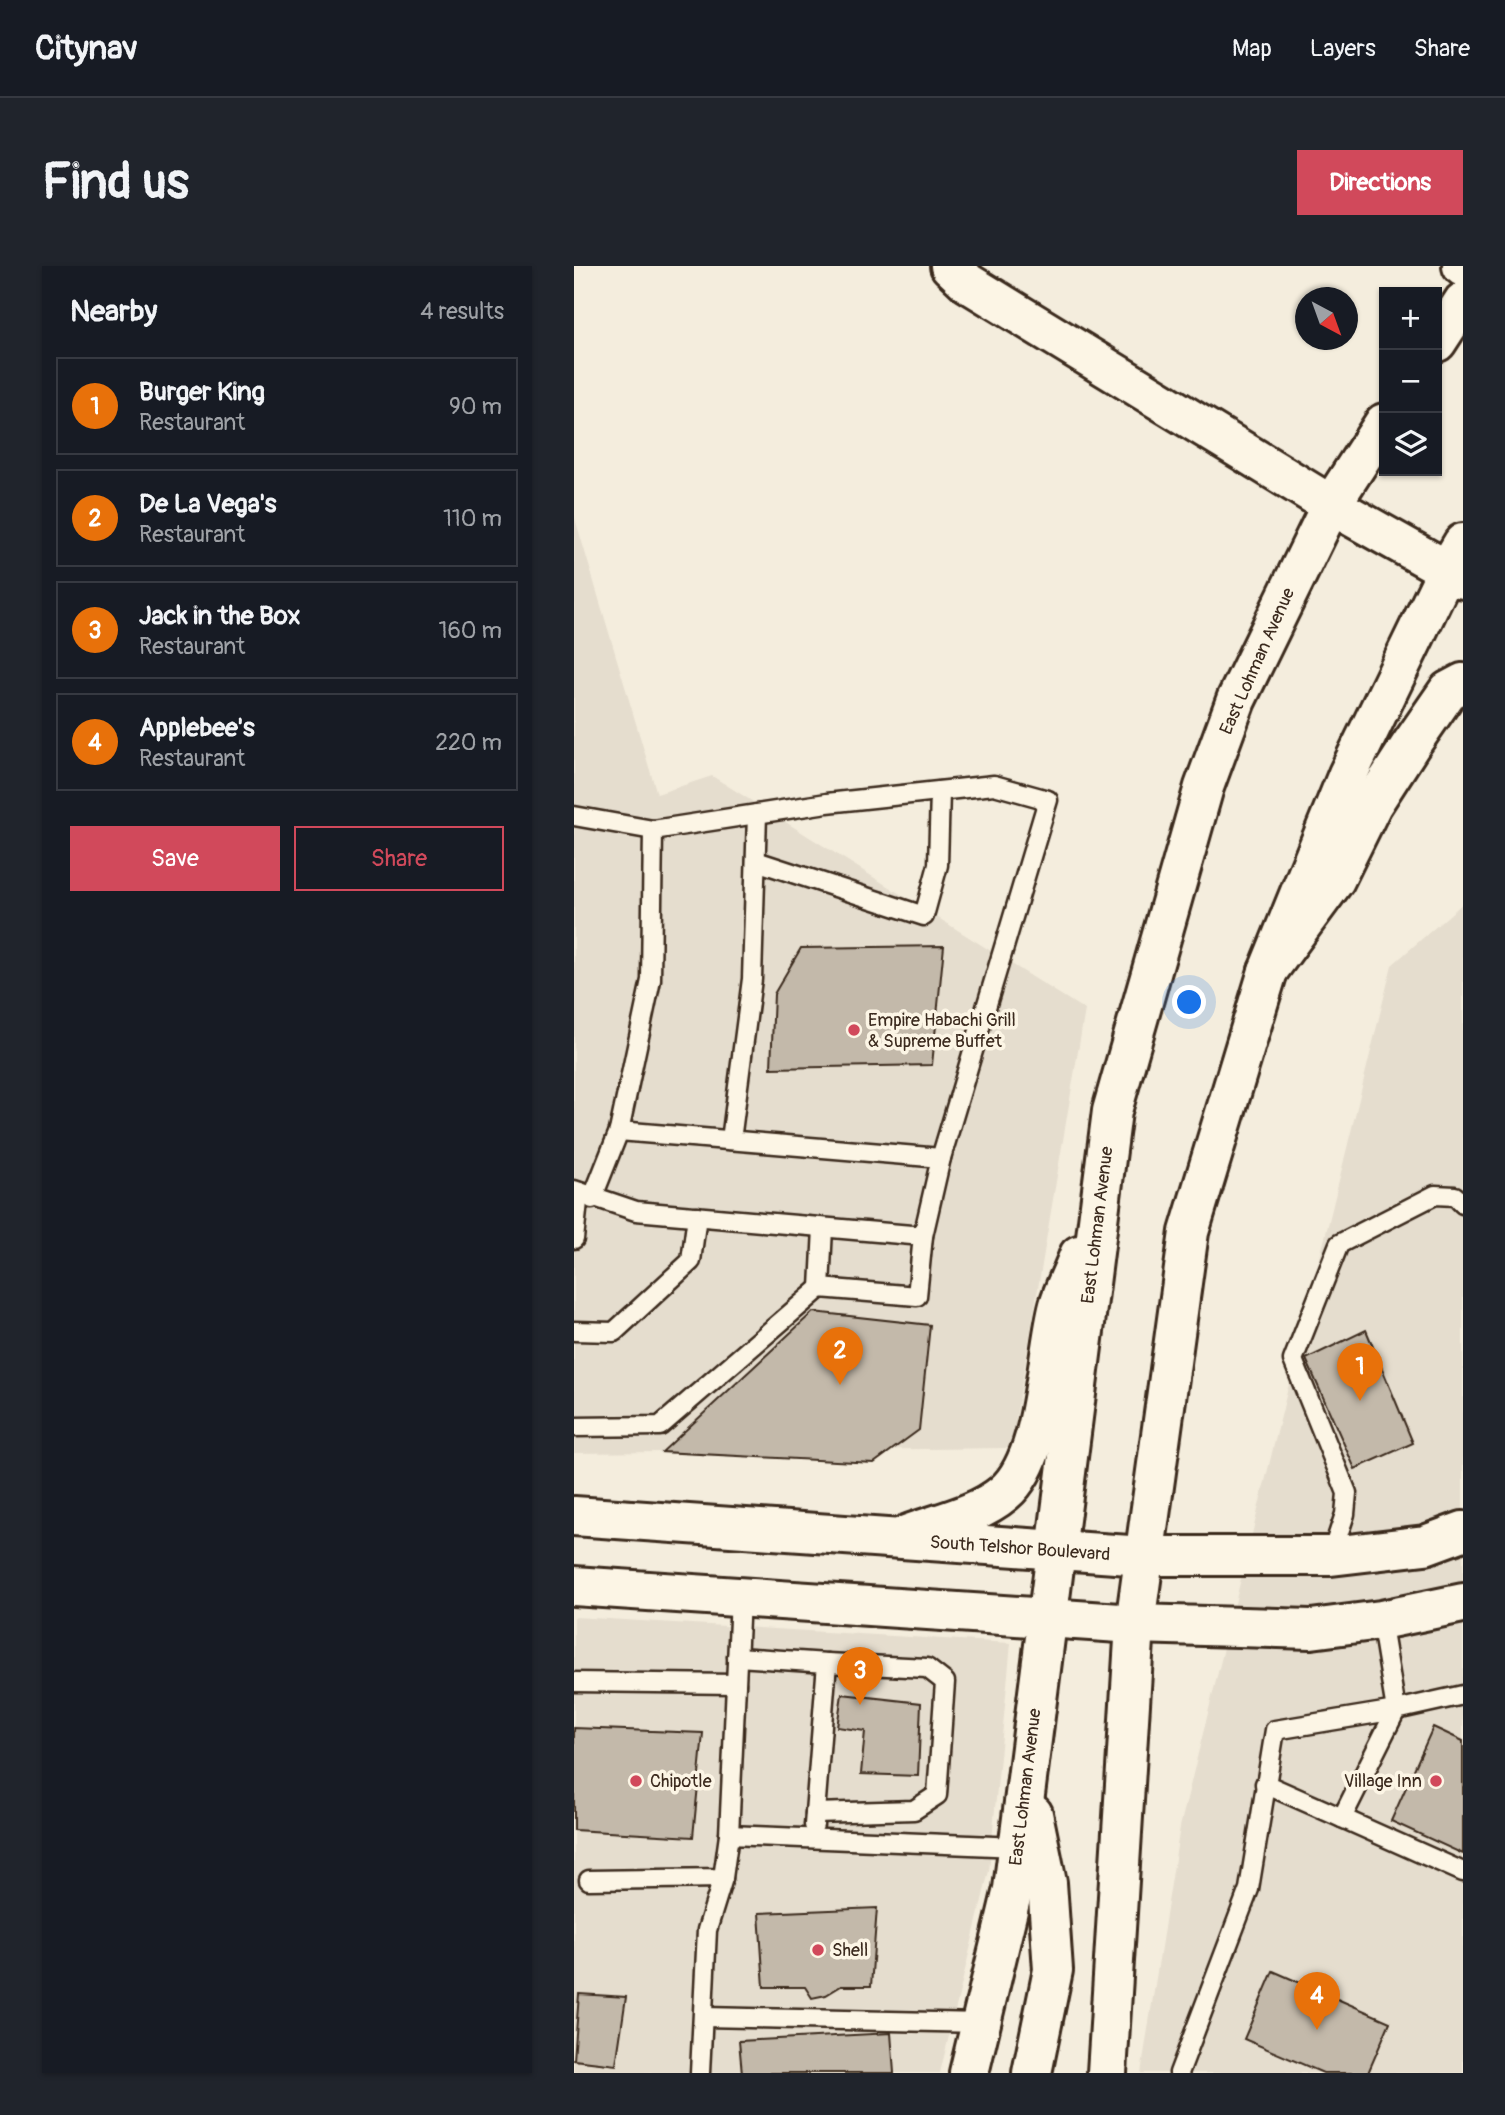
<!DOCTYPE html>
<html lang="en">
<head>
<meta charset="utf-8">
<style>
	:root { --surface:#171b24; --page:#20242c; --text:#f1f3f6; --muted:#9ea1a6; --line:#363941; --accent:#d1495b }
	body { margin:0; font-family:Pangolin,sans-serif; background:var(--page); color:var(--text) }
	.controls { position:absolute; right:21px; top:21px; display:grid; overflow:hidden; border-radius:0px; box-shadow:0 2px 5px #0004 }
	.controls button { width:63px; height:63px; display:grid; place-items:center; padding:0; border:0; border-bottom:2px solid var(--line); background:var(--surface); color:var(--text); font:35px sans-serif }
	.compass { position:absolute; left:721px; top:21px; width:63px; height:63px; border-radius:50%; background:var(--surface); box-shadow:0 2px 5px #0004; rotate:139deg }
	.you { position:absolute; left:616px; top:737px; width:24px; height:24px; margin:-18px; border:5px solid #fff; border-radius:50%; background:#1a73e8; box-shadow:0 0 0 10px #1a73e833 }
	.badge { display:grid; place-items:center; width:46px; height:46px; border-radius:50%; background:var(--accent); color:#fff; font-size:23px; font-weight:700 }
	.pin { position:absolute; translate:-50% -58px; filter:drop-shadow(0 2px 4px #0008) }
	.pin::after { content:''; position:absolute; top:37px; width:24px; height:21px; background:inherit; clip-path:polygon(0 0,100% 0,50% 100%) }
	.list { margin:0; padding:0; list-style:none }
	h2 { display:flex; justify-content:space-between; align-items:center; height:91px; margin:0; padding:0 28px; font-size:30px }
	h2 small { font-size:23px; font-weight:400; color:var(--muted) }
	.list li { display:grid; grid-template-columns:46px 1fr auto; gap:21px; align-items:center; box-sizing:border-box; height:98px; margin:0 14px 14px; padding:0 14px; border:2px solid var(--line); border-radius:0px }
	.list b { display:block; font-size:26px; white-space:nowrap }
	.list p { margin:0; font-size:23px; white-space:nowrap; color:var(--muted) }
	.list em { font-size:23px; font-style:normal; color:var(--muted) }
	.actions { display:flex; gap:14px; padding:21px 28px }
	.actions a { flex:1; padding:16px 0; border:2px solid var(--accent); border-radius:0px; text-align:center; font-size:24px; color:var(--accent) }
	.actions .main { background:var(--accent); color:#fff }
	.icon { flex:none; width:38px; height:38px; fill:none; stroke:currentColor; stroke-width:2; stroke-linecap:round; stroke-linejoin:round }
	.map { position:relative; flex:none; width:889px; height:1807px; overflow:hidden; border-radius:0px }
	header { display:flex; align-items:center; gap:42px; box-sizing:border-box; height:98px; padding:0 35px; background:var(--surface); border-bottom:2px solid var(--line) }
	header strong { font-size:33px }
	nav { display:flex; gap:38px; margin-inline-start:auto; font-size:24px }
	.intro { display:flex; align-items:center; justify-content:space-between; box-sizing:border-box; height:168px; padding:0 42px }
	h1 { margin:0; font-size:49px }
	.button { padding:18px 32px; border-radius:0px; background:var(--accent); color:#fff; font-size:24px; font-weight:700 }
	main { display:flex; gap:42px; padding:0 42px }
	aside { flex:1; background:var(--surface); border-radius:0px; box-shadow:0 2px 5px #0004 }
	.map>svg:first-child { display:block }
	.built { fill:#e5ddce }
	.building { fill:#c3b9aa; stroke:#3b2a1e; stroke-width:2 }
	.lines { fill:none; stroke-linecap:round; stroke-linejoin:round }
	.lane-casing { stroke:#3b2a1e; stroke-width:23 }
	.secondary-casing { stroke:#3b2a1e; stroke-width:44 }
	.highway-casing { stroke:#3b2a1e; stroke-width:44 }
	.lane { stroke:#fcf5e5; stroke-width:18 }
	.secondary { stroke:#fcf5e5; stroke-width:38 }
	.highway { stroke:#fcf5e5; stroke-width:38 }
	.poi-dot { fill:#d1495b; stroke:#fcf5e5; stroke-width:2.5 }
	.labels { text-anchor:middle; stroke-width:7; stroke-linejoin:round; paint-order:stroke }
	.street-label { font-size:18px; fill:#3b2a1e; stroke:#fcf5e5 }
	.poi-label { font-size:18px; fill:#3b2a1e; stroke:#fcf5e5; text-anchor:start }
</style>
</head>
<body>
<header>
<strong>Citynav</strong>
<nav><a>Map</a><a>Layers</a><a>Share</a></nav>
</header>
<div class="intro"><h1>Find us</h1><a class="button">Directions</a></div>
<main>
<aside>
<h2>Nearby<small>4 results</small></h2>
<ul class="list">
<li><span class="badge" style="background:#e8710a">1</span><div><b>Burger King</b><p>Restaurant</p></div><em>90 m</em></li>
<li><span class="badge" style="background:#e8710a">2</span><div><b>De La Vega's</b><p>Restaurant</p></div><em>110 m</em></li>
<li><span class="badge" style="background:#e8710a">3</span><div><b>Jack in the Box</b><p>Restaurant</p></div><em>160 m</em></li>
<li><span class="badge" style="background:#e8710a">4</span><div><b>Applebee's</b><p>Restaurant</p></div><em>220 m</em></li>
</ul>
<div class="actions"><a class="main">Save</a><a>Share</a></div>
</aside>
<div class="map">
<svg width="889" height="1807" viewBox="0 0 889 1807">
	<rect width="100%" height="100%" fill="#f4eddd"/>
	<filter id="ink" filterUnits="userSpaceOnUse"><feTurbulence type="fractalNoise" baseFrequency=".0143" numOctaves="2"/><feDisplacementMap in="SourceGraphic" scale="14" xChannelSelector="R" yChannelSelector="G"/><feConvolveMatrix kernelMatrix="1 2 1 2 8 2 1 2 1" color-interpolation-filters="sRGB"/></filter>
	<g filter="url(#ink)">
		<!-- built -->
		<g class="built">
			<polygon points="0,249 83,528 138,510 511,744 437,1182 0,1187"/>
			<polygon points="889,637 889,1807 567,1807 606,1561 818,699"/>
			<polygon points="0,1351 437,1377 415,1605 366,1807 0,1807"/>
		</g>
		<!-- building -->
		<g class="building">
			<polygon points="370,680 358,799 197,802 200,728 227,682"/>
			<polygon points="239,1046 356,1059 345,1164 300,1197 88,1186"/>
			<polygon points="792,1064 839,1177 781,1203 732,1093"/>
			<polygon points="268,1428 347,1437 344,1510 287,1508 291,1465 263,1461"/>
			<polygon points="859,1461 889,1475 889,1588 817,1555"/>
			<polygon points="0,1462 129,1467 119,1571 0,1564"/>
			<polygon points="303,1642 297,1720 267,1720 252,1729 238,1732 231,1721 190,1721 185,1647"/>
			<polygon points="699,1705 816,1756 794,1807 749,1807 670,1773"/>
			<polygon points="5,1728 52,1731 42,1799 0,1794"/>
			<polygon points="317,1767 320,1807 168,1807 165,1775"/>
		</g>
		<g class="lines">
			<defs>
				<g id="lane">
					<polyline points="0,550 79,564"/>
					<polyline points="182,595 350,650 364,599 366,525"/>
					<polyline points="45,865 367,892"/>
					<polyline points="157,874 178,713 183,548"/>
					<polyline points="0,924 62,945 349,970 367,892 474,534 420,519 253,537 79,564 77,714 45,865 18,933"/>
					<polyline points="0,973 5,926"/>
					<polyline points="246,1022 249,962"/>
					<polyline points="0,1065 40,1066 117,995 123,950"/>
					<polyline points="0,1161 86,1160 246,1022 343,1030 349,970"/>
					<polyline points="757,1290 771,1248 773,1227 719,1094 765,978 861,929 881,930 889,938"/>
					<polyline points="163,1391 253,1397 240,1559"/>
					<polyline points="0,1416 162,1418"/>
					<polyline points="691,1518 768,1552 822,1444 807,1354"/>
					<polyline points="241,1547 340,1544 363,1529 371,1416 353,1402 253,1397"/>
					<polyline points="768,1552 889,1606"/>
					<polyline points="155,1569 444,1581"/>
					<polyline points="15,1614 149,1612 155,1569 166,1332"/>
					<polyline points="130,1751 407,1757"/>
					<polyline points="126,1807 133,1664 149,1612"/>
					<polyline points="605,1807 675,1623 701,1464 822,1444 889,1429"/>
				</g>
				<g id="secondary">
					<polyline points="863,76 889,36"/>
					<polyline points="0,1250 570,1290 757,1290 851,1279 889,1265"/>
					<path d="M332,1269C364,1257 404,1249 430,1227C472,1192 471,1091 485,1039C490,1022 499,1006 505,989"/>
					<polyline points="0,1320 561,1358 737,1363 807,1354 889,1337"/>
					<polyline points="395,1807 439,1623 538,845 630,521 662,434 757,239 810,157"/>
					<polyline points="458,1807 479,1704 473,1617 459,1548"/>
					<polyline points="533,1807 561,1358 615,966 694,705 774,508 873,304 889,277"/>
				</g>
				<g id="highway">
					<polyline points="376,0 394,17 757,239 889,313"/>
					<polyline points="888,0 889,1"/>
					<polyline points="694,705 761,614 798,539 836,480 874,425 889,417"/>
				</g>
			</defs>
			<!-- lane casing -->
			<use href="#lane" class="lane-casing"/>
			<!-- secondary casing -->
			<use href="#secondary" class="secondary-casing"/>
			<!-- highway casing -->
			<use href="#highway" class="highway-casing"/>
			<!-- lane -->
			<use href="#lane" class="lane"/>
			<!-- secondary -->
			<use href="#secondary" class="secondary"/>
			<!-- highway -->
			<use href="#highway" class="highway"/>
		</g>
	</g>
	<!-- markers -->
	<g class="poi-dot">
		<circle cx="280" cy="764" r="7"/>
		<circle cx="62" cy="1515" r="7"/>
		<circle cx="862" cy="1515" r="7"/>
		<circle cx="244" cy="1684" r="7"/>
	</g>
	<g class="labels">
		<!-- street labels -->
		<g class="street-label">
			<text transform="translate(683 395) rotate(-66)" y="6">East Lohman Avenue</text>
			<text transform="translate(523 959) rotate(-83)" y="6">East Lohman Avenue</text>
			<text transform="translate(446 1282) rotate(4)" y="6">South Telshor Boulevard</text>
			<text transform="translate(451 1521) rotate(-83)" y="6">East Lohman Avenue</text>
		</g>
		<!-- poi labels -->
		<g class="poi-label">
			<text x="294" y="760">Empire Habachi Grill<tspan x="294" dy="21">&amp; Supreme Buffet</tspan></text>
			<text x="76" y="1521">Chipotle</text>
			<text x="848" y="1521" text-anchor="end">Village Inn</text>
			<text x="258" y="1690">Shell</text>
		</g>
	</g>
</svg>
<div class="controls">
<button>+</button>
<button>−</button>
<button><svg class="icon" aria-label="layers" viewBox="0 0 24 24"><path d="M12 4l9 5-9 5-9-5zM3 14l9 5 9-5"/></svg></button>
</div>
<svg class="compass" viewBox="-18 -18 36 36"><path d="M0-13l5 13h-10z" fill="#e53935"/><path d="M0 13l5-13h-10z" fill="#9ea1a6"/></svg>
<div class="you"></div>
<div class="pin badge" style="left:786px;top:1135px;background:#e8710a">1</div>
<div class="pin badge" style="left:266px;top:1119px;background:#e8710a">2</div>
<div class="pin badge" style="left:286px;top:1439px;background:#e8710a">3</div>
<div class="pin badge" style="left:743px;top:1764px;background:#e8710a">4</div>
</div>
</main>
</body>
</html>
